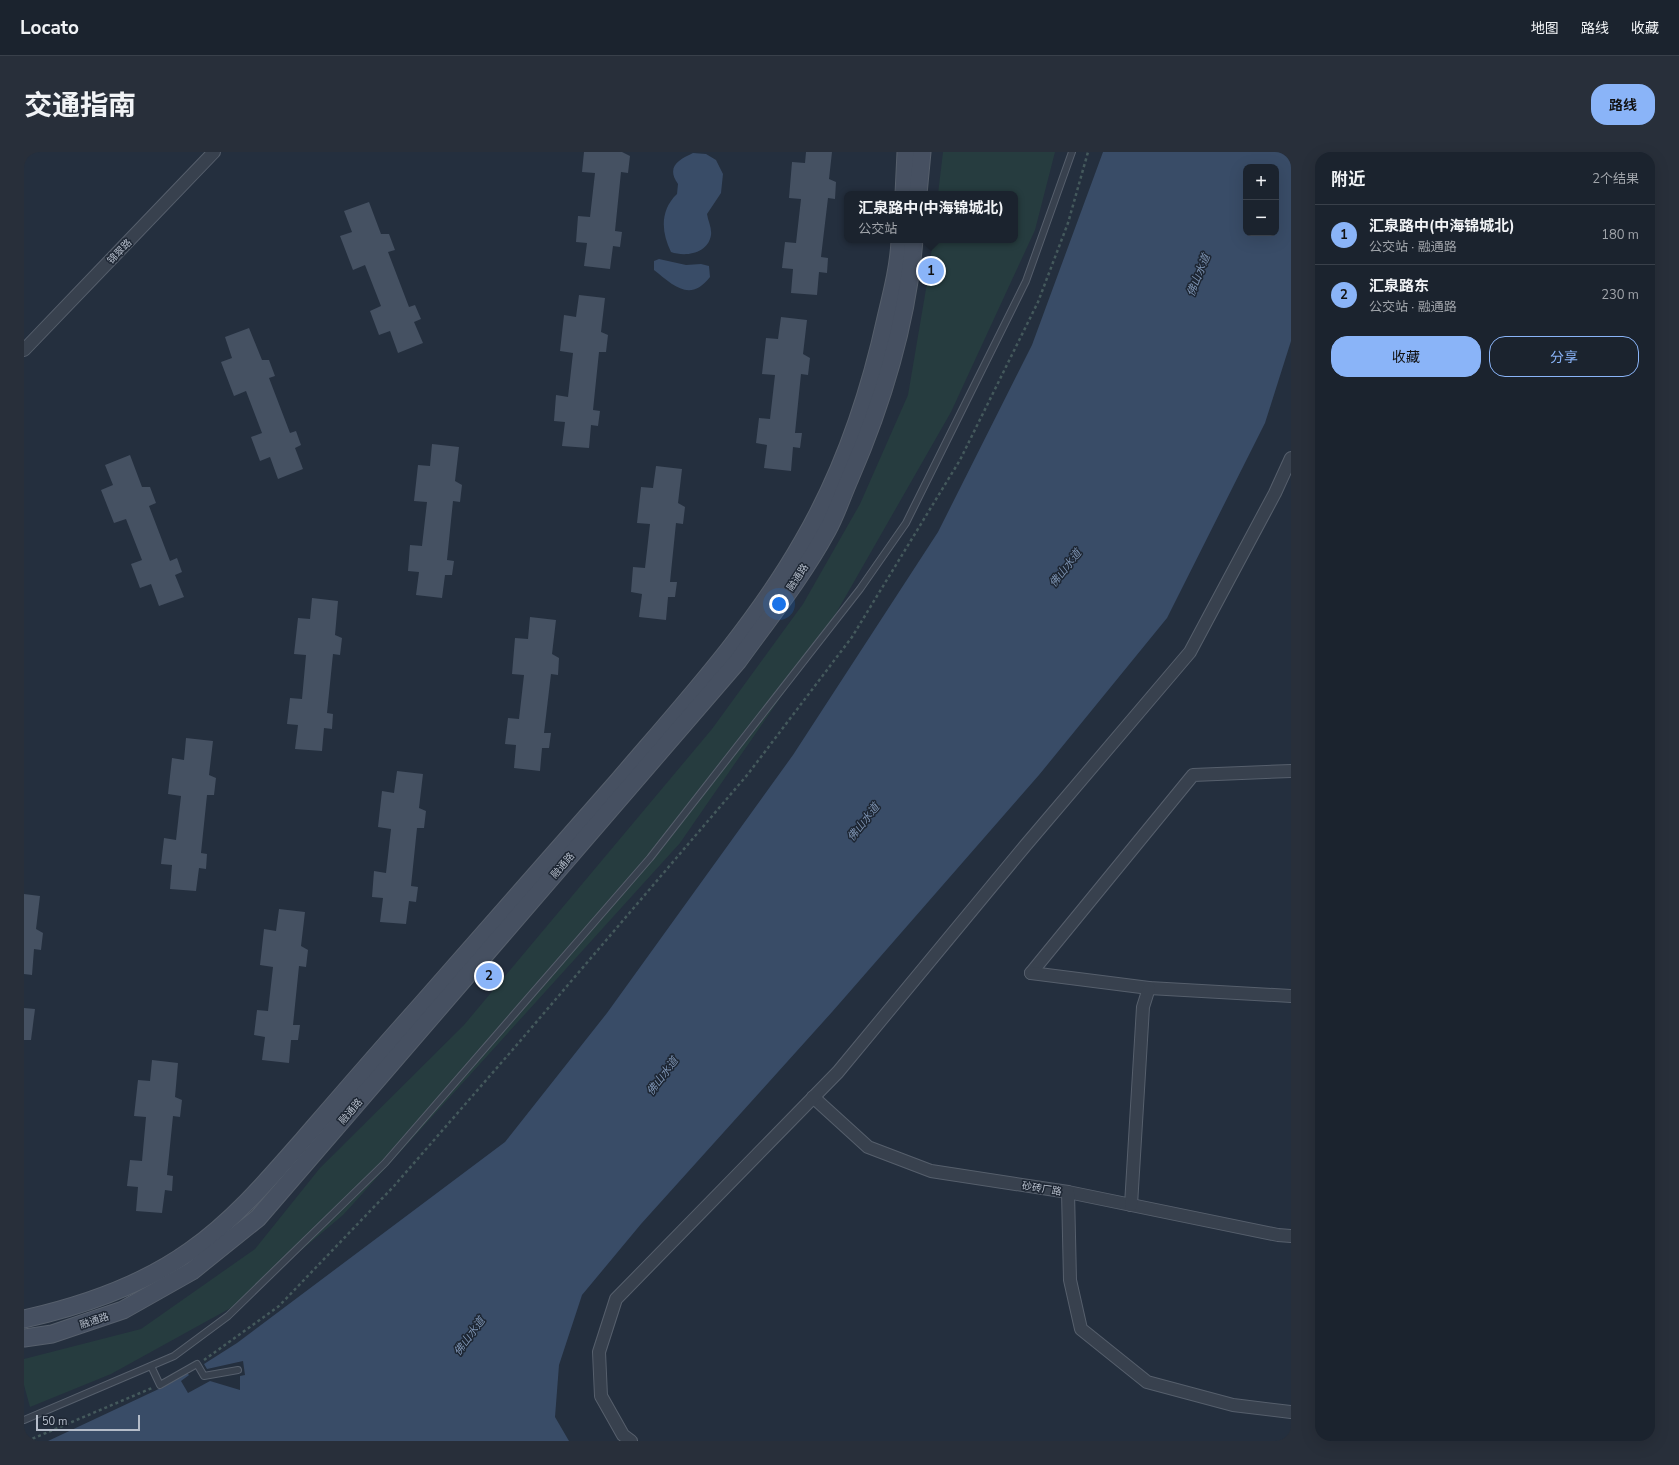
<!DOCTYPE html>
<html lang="zh">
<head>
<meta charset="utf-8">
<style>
	:root { --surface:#1b232e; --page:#282f3a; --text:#f1f3f6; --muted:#a0a4aa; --line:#39404a; --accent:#8ab4f8 }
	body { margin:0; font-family:"Nunito Sans","Noto Sans SC",sans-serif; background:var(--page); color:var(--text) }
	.controls { position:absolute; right:12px; top:12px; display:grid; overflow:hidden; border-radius:8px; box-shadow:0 4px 16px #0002 }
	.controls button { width:36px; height:36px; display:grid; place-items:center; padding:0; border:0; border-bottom:1px solid var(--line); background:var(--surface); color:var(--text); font:20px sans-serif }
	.scale { position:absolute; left:12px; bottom:10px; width:104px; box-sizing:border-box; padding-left:4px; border:2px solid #b4bcc9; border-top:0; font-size:11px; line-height:14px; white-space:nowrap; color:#b4bcc9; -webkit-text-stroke:3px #1d2633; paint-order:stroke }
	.you { position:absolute; left:755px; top:452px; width:14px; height:14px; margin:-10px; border:3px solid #fff; border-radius:50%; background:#1a73e8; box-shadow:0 0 0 6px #1a73e833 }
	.badge { display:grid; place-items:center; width:26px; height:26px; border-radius:50%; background:var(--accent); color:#111; font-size:13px; font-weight:700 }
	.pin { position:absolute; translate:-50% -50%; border:2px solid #fff; box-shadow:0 1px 4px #0006 }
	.popup { position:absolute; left:820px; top:39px; width:174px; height:52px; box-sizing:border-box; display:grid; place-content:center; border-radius:8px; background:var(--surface); filter:drop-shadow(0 1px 3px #0005); font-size:13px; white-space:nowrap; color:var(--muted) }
	.popup b { font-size:15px; color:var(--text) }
	.popup::after { content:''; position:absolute; left:50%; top:100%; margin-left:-8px; border:8px solid transparent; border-top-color:var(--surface) }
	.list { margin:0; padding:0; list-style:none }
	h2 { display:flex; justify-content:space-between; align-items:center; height:52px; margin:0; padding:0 16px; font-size:17px }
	h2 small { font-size:13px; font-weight:400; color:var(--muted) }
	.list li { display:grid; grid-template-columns:26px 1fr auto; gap:12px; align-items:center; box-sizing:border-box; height:60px; padding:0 16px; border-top:1px solid var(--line) }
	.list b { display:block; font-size:15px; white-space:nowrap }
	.list p { margin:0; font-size:13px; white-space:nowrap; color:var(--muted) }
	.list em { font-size:13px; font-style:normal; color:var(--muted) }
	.actions { display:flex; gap:8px; padding:12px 16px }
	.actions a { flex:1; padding:9px 0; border:1px solid var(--accent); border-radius:16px; text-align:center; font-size:14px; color:var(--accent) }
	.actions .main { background:var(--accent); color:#111 }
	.map { position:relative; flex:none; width:1267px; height:1289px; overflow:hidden; border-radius:16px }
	header { display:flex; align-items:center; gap:24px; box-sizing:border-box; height:56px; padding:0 20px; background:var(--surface); border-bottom:1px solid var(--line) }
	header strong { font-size:19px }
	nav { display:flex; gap:22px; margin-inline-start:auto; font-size:14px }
	.intro { display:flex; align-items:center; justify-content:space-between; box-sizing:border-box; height:96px; padding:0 24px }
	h1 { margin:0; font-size:28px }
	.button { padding:10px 18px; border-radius:16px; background:var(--accent); color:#111; font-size:14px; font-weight:700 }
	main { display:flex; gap:24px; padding:0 24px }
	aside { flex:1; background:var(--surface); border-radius:16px; box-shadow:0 4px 16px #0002 }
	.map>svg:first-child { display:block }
	.green { fill:#263c3f }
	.water { fill:#394c67; fill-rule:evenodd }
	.building { fill:#455162 }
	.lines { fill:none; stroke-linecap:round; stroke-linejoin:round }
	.service-casing { stroke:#565f6c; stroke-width:8 }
	.minor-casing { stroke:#565f6c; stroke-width:14 }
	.secondary-casing { stroke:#565f6c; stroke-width:19 }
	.path { stroke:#44595c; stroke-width:2.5; stroke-dasharray:3 3; stroke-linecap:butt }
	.service { stroke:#38414e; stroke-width:6 }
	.minor { stroke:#38414e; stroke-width:12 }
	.secondary { stroke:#465061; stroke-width:17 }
	.labels { text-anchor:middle; stroke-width:3; stroke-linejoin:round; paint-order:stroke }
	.street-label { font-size:10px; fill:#b4bcc9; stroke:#1d2633 }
	.water-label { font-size:11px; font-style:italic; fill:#7c92b1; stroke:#1d2633 }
</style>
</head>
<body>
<header>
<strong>Locato</strong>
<nav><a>地图</a><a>路线</a><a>收藏</a></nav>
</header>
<div class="intro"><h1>交通指南</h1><a class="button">路线</a></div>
<main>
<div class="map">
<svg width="1267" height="1289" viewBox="0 0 1267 1289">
	<rect width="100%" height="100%" fill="#242f3e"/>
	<!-- green -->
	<polygon class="green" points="919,0 1031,0 1011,78 927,260 799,484 656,691 319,1063 212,1153 87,1222 6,1255 0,1233 0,1207 117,1177 231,1097 296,1016 440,873 688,577 779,452 836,352 884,243 904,125 909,88 991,88 991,42 914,42"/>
	<!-- water -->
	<g class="water">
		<path d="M1079,0H1267V189L1241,271L1143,466L1015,623L808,860L617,1072L558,1143L535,1213L531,1265L545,1289H24L139,1235L163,1221L165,1223L157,1229L164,1241L186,1229L216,1238V1224L221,1223L219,1209L183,1217L180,1212L213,1191L481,990L583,861L769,603L914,380L1008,193ZM1222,15H1252V81H1222Z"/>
		<path d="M669,1L682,2L692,8L699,22L697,41L683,62C684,69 688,76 687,83C684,102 661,105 647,100C637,80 636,58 653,42L654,32C642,15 654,8 669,1Z"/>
		<path d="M635,107L662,113L677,112L685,114L686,125C666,151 649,133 630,118V109Z"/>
	</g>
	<!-- building -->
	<g class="building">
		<polygon points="560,0 598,0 606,4 604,21 597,20 591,79 598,80 596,95 589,94 586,117 560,114 563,91 552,90 554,64 566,65 571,21 558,20"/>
		<polygon points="782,0 808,0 805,27 812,30 811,47 804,46 797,105 804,106 803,121 795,120 793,143 767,141 769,117 758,116 761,90 772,91 777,47 765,46 768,10 781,11"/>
		<polygon points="345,50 357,82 365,82 371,98 364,100 385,155 391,153 397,167 390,170 399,191 374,201 366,179 355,183 346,159 357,154 341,113 329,118 316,84 328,80 320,59"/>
		<polygon points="555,143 581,146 577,180 584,183 582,200 575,200 569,258 576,259 574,274 567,273 565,296 538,294 541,270 530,269 532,243 544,245 549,201 536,199 540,163 552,165"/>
		<polygon points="757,165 783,168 779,202 786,206 784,223 777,222 771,281 778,281 776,296 769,295 767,319 740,316 743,293 732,291 735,266 746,267 751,223 738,222 742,186 754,187"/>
		<polygon points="225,176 238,208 245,208 251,224 245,226 266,281 272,279 277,293 271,296 279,317 254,327 246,305 236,309 227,285 238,281 222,239 210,244 197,210 208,206 201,185"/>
		<polygon points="408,292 435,295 431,329 438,333 436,350 429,349 423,408 430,409 428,423 421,423 418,446 392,443 395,420 384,419 386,393 398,394 403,350 390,349 394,313 406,314"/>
		<polygon points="106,303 118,335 126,335 132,351 125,354 146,409 153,406 158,420 151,423 160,445 135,454 127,432 116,436 107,412 118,408 102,367 90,371 77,338 89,333 81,313"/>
		<polygon points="632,314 658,317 654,351 661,355 659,372 652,371 646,430 653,430 651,445 644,445 642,468 615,465 618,442 607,440 609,415 621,416 626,372 613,371 617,335 629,336"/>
		<polygon points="288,446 314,449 311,483 318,486 316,503 309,502 303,561 309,562 308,577 300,576 298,599 271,597 274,573 263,572 266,546 278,547 282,503 270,502 274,466 286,467"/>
		<polygon points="506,465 532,468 528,502 535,506 534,523 527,522 520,581 527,581 525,596 518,596 516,619 490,616 492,593 481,592 484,566 495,567 500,523 488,522 491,486 504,487"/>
		<polygon points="162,586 189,589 185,623 192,626 190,643 183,643 177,701 183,702 182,717 175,716 172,739 146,737 148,713 137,712 140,686 152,688 157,644 144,642 148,606 160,608"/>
		<polygon points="373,619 399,622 395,656 402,659 400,676 393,676 387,734 394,735 392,750 385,749 382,772 356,770 359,746 348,745 350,719 362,721 367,677 354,675 358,639 370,641"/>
		<polygon points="0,742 16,744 12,777 19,781 17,798 10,797 8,823 0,822"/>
		<polygon points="255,757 281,760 277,794 284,798 282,815 275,814 269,873 276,873 274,888 267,888 265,911 238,908 241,885 230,883 233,858 244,859 249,815 236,813 240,777 252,779"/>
		<polygon points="0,856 11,857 7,888 0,888"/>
		<polygon points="128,908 154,911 151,945 158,948 156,965 149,964 143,1023 149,1024 148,1039 141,1038 138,1061 112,1059 114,1035 103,1034 106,1008 118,1009 122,965 110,964 114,928 126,929"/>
	</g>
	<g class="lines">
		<defs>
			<g id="service">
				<polyline points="127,1214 136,1233 173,1212 180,1224 214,1218"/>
				<polyline points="0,1268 150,1204 204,1164 361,1011 626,706 836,437 882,371 1002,129 1048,0"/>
			</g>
			<g id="minor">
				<polyline points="0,198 190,0"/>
				<polyline points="1007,821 1169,623 1267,619"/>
				<polyline points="1007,821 1125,836 1267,844"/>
				<polyline points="789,945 844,995 907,1019 1044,1040 1254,1083 1267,1084"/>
				<polyline points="1044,1040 1046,1128 1057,1177 1123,1230 1209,1253 1267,1260"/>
				<polyline points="1107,1053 1119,855 1125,836"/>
				<polyline points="607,1289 599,1283 577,1244 575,1200 592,1147 814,920 1001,694 1166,500 1251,341 1267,306"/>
			</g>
			<g id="secondary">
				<polyline points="880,42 882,0"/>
				<polyline points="894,42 898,0"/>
				<path d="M0,1167C58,1154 117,1134 166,1099C210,1068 244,1028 279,988C311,951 342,915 374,879C448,796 521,712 594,629C660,552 729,477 779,389C819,320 845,244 862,166C868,141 875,114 876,88"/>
				<path d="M0,1186L28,1182L99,1158L168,1119L234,1066L714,509C745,466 778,425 803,379C812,363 818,344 826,326C859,250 883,171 890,88"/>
			</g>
		</defs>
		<!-- service casing -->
		<use href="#service" class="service-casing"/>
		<!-- minor casing -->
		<use href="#minor" class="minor-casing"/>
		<!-- secondary casing -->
		<use href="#secondary" class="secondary-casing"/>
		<!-- path -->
		<g class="path">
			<polyline points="180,1208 255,1154 370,1034 491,895 724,622 828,485 936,308 1014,150 1044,71 1064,0"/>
			<polyline points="3,1289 128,1236"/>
		</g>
		<!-- service -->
		<use href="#service" class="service"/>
		<!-- minor -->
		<use href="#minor" class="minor"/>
		<!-- secondary -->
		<use href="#secondary" class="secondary"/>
	</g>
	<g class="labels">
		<!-- street labels -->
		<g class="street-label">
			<text transform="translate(95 99) rotate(-46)" y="4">锦翠路</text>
			<text transform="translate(773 425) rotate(-56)" y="4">融通路</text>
			<text transform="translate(538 713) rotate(-49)" y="4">融通路</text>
			<text transform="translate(326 959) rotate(-49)" y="4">融通路</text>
			<text transform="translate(1018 1036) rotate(9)" y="4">砂砖厂路</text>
			<text transform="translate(70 1168) rotate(-18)" y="4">融通路</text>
		</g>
		<!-- water labels -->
		<g class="water-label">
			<text transform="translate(1174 123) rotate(-68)" y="4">佛山水道</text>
			<text transform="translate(1041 416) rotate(-52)" y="4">佛山水道</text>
			<text transform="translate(839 670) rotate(-52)" y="4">佛山水道</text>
			<text transform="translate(638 924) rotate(-53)" y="4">佛山水道</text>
			<text transform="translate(445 1184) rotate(-54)" y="4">佛山水道</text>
		</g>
	</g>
</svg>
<div class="controls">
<button>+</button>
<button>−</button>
</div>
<div class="scale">50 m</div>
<div class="you"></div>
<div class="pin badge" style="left:907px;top:119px">1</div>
<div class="popup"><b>汇泉路中(中海锦城北)</b>公交站</div>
<div class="pin badge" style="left:465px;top:824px">2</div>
</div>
<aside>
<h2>附近<small>2个结果</small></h2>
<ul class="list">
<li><span class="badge">1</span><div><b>汇泉路中(中海锦城北)</b><p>公交站 · 融通路</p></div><em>180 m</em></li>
<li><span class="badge">2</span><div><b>汇泉路东</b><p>公交站 · 融通路</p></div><em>230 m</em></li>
</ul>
<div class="actions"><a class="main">收藏</a><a>分享</a></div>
</aside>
</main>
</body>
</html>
